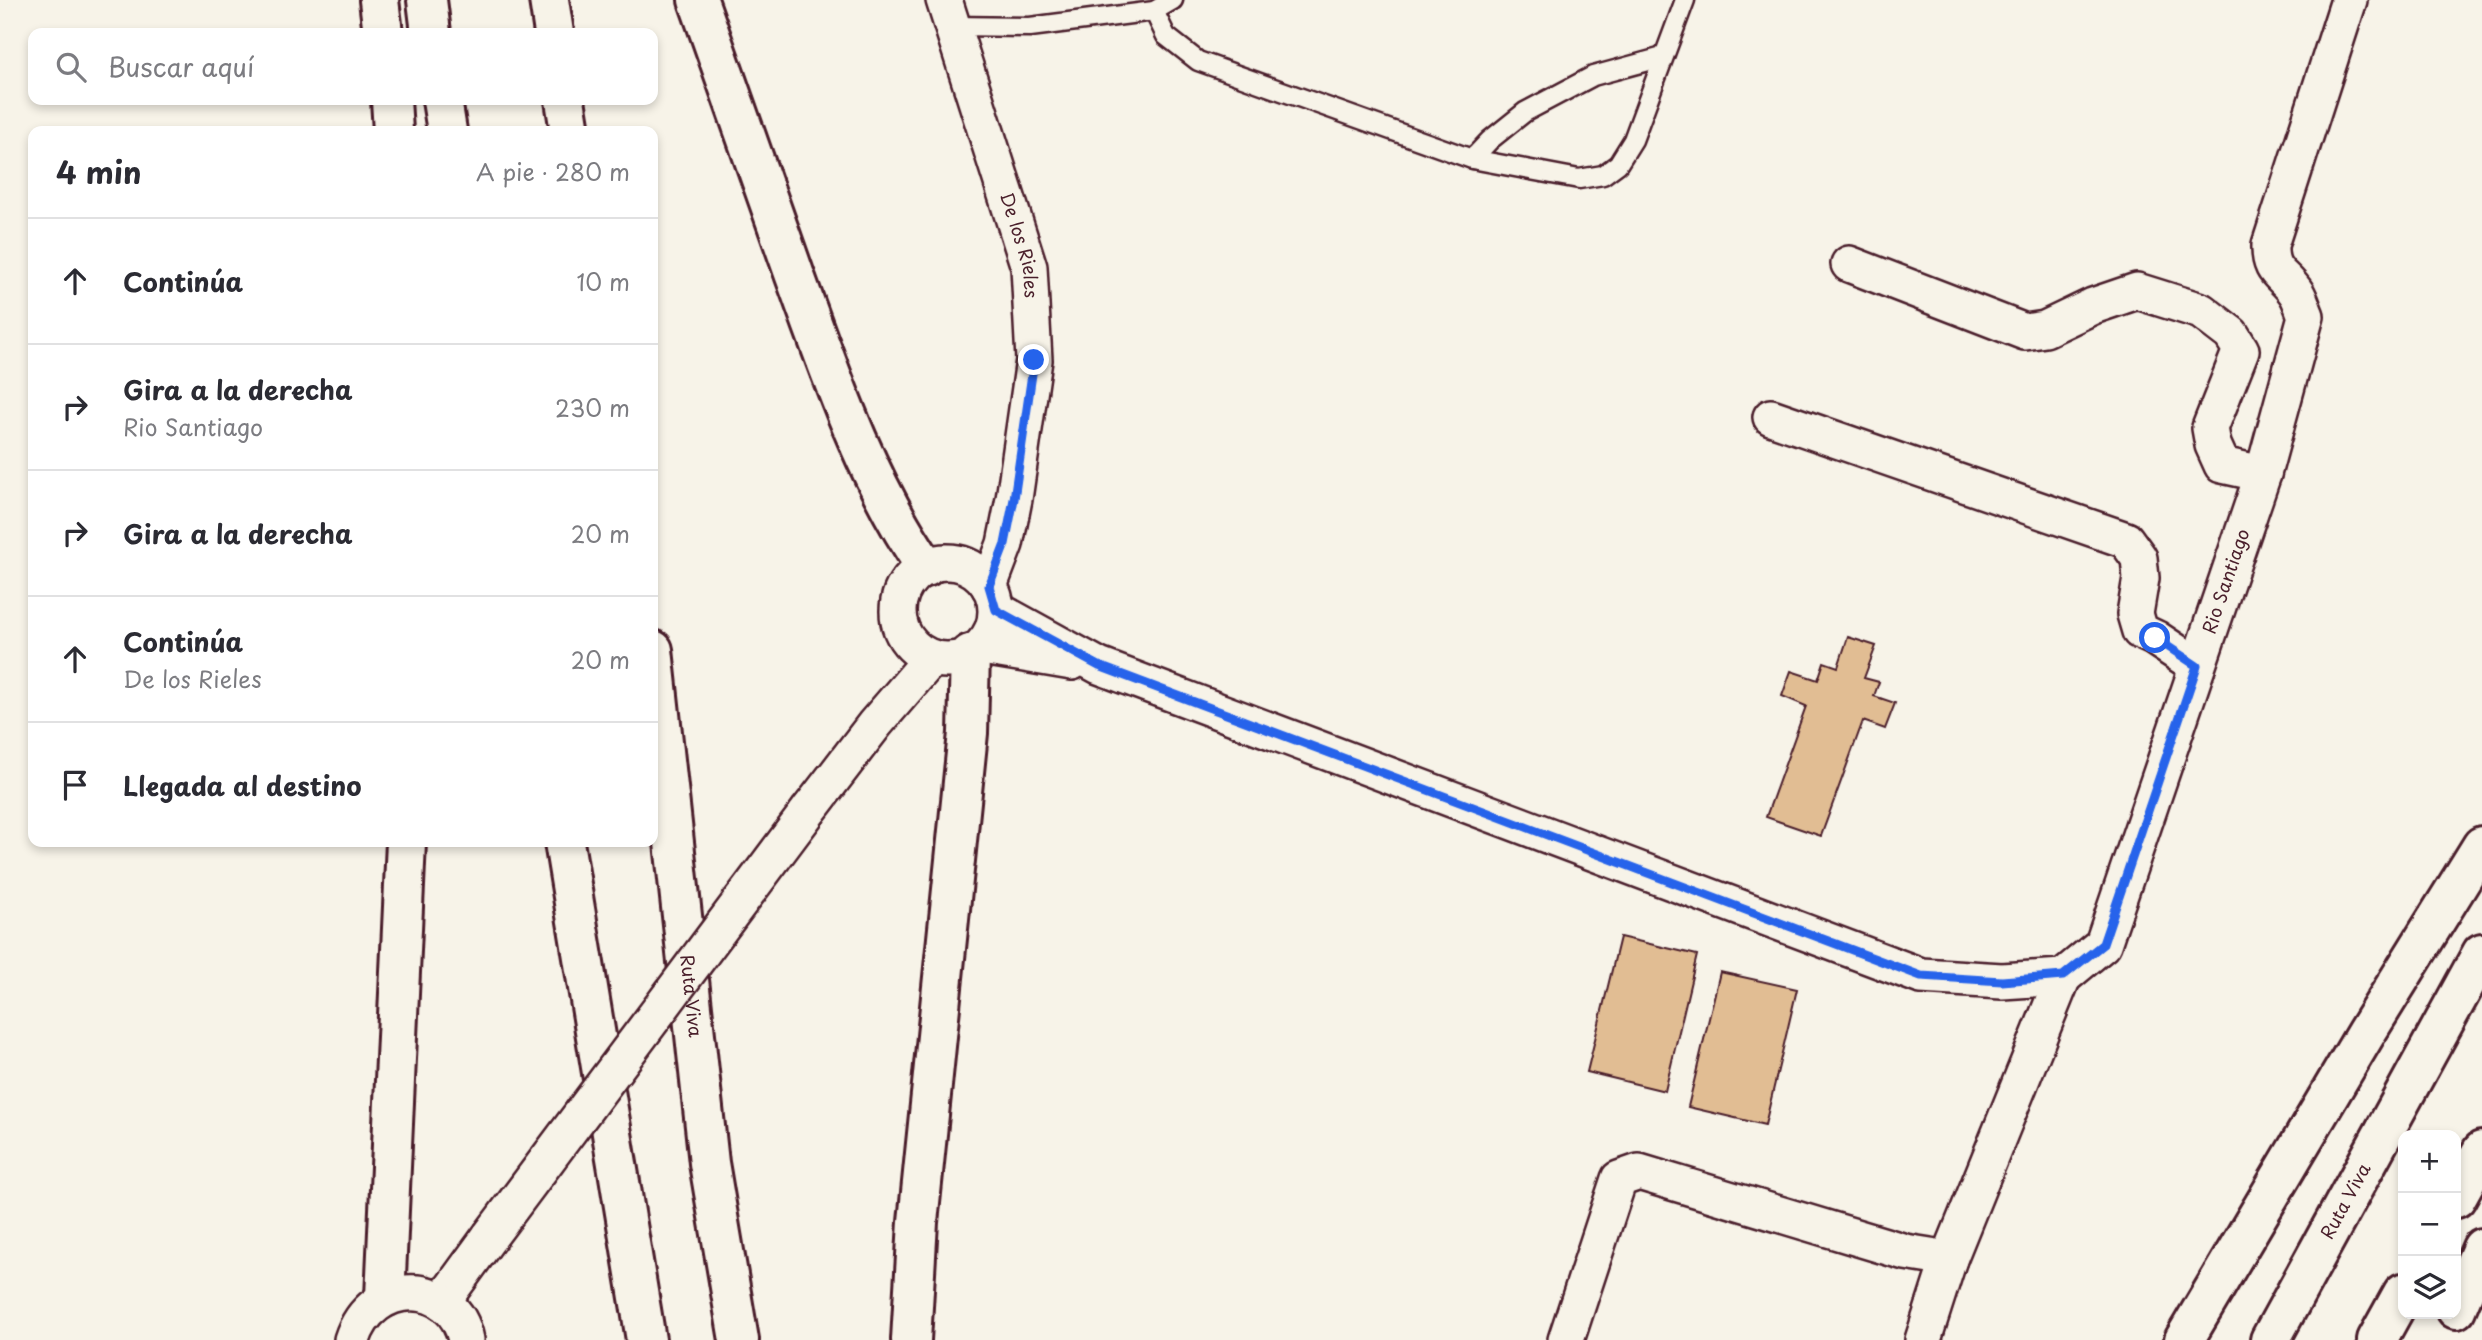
<!DOCTYPE html>
<html lang="es">
<head>
<meta charset="utf-8">
<style>
	:root { --surface:#fff; --page:#f2f2f3; --text:#2b2b33; --muted:#7c7c81; --line:#e1e1e2 }
	body { margin:0; font-family:"Playpen Sans",sans-serif; background:var(--page); color:var(--text) }
	.controls { position:absolute; right:21px; bottom:21px; display:grid; overflow:hidden; border-radius:14px; box-shadow:0 4px 10px #0003 }
	.controls button { width:63px; height:63px; display:grid; place-items:center; padding:0; border:0; border-bottom:2px solid var(--line); background:var(--surface); color:var(--text); font:35px sans-serif }
	.stop { position:absolute; width:21px; height:21px; margin:-16px; border:5px solid #2563eb; border-radius:50%; background:#fff }
	.stop.end { background:#2563eb; border-color:#fff; box-shadow:0 2px 7px #0008 }
	.list { margin:0; padding:0; list-style:none }
	h2 { display:flex; justify-content:space-between; align-items:center; height:91px; margin:0; padding:0 28px; font-size:30px }
	h2 small { font-size:23px; font-weight:400; color:var(--muted) }
	.list li { display:grid; grid-template-columns:46px 1fr auto; gap:21px; align-items:center; box-sizing:border-box; height:126px; padding:0 28px; border-top:2px solid var(--line) }
	.list b { display:block; font-size:26px; white-space:nowrap }
	.list p { margin:0; font-size:23px; white-space:nowrap; color:var(--muted) }
	.list em { font-size:23px; font-style:normal; color:var(--muted) }
	.icon { flex:none; width:38px; height:38px; fill:none; stroke:currentColor; stroke-width:2; stroke-linecap:round; stroke-linejoin:round }
	.map { position:relative; flex:none; width:2482px; height:1340px; overflow:hidden }
	.search { position:absolute; background:var(--surface); box-shadow:0 4px 10px #0003; left:28px; top:28px; width:630px; height:77px; display:flex; align-items:center; gap:18px; box-sizing:border-box; padding:0 24px; border-radius:14px; color:var(--muted); font-size:26px }
	.panel { position:absolute; background:var(--surface); box-shadow:0 4px 10px #0003; left:28px; top:126px; width:630px; height:721px; border-radius:14px }
	.map>svg:first-child { display:block }
	.building { fill:#e1bd93; stroke:#4a1f2b; stroke-width:2 }
	.lines { fill:none; stroke-linecap:round; stroke-linejoin:round }
	.lane-casing { stroke:#4a1f2b; stroke-width:23 }
	.street-casing { stroke:#4a1f2b; stroke-width:40 }
	.highway-casing { stroke:#4a1f2b; stroke-width:44 }
	.lane { stroke:#f7f3e8; stroke-width:18 }
	.street { stroke:#f7f3e8; stroke-width:35 }
	.highway { stroke:#f7f3e8; stroke-width:38 }
	.street-bridge-casing { stroke:#4a1f2b; stroke-width:40; stroke-linecap:butt }
	.street-bridge { stroke:#f7f3e8; stroke-width:35 }
	.route { stroke:#2563eb; stroke-width:9 }
	.labels { text-anchor:middle; stroke-width:6; stroke-linejoin:round; paint-order:stroke }
	.street-label { font-size:18px; fill:#4a1f2b; stroke:#f7f3e8 }
</style>
</head>
<body>
<div class="map">
<svg width="2482" height="1340" viewBox="0 0 2482 1340">
	<rect width="100%" height="100%" fill="#f7f3e8"/>
	<filter id="ink" filterUnits="userSpaceOnUse"><feTurbulence type="fractalNoise" baseFrequency=".0143" numOctaves="2"/><feDisplacementMap in="SourceGraphic" scale="14" xChannelSelector="R" yChannelSelector="G"/><feConvolveMatrix kernelMatrix="1 2 1 2 8 2 1 2 1" color-interpolation-filters="sRGB"/></filter>
	<g filter="url(#ink)">
		<!-- building -->
		<g class="building">
			<polygon points="1848,637 1876,646 1864,678 1879,682 1874,696 1895,703 1885,729 1863,721 1821,836 1766,817 1806,706 1782,696 1791,671 1818,680 1824,662 1838,667"/>
			<polygon points="1620,937 1697,955 1665,1091 1587,1072"/>
			<polygon points="1720,972 1797,989 1765,1125 1688,1107"/>
		</g>
		<g class="lines">
			<defs>
				<g id="lane">
					<polyline points="1154,11 1166,36 1198,61 1472,159 1579,179 1603,175 1618,164 1633,140 1685,0"/>
					<polyline points="953,26 1030,27 1154,11 1173,0"/>
					<polyline points="1472,159 1490,140 1525,112 1593,76 1663,57"/>
				</g>
				<g id="street">
					<path id="s1" d="M944,0L1029,267L1034,360L1014,499L1005,544L989,586"/>
					<polyline points="1849,264 2025,332 2045,329 2093,306 2137,291 2201,311 2231,334 2241,350 2210,428 2213,445 2222,465 2263,474"/>
					<polyline points="1771,417 2126,540 2139,558 2141,578 2135,614 2140,631 2155,638 2197,666"/>
					<circle cx="947" cy="611" r="49"/>
					<path id="s2" d="M997,610L1099,666L1921,976L2002,981L2063,977L2103,944L2263,474L2306,316C2303,309 2301,301 2297,294C2284,273 2269,275 2270,245L2349,0"/>
					<polyline points="982,647 1072,662"/>
					<polyline points="809,810 875,724 932,658"/>
					<polyline points="442,1302 490,1236"/>
					<path d="M352,1340C372,1276 454,1278 466,1340"/>
					<polyline points="1566,1340 1619,1179 1639,1172 1905,1252 1949,1259"/>
					<polyline points="1923,1340 1949,1259 2063,977"/>
				</g>
				<g id="highway">
					<polyline points="379,0 383,33"/>
					<polyline points="427,0 431,33"/>
					<polyline points="549,0 554,33"/>
					<path d="M698,0C730,92 763,184 795,276C831,375 866,480 926,567"/>
					<polyline points="391,100 393,131"/>
					<polyline points="442,100 447,131"/>
					<polyline points="565,100 570,131"/>
					<path id="s3" d="M653,650L709,1163L739,1340"/>
					<polyline points="564,842 646,1340"/>
					<polyline points="2456,1198 2482,1151"/>
					<polyline points="385,1297 406,842"/>
					<polyline points="2456,1309 2482,1248"/>
					<polyline points="911,1340 918,1222 968,733 970,654"/>
					<polyline points="2184,1340 2366,1033 2482,846"/>
					<path id="s4" d="M2270,1340L2482,953"/>
					<polyline points="2377,1340 2403,1293"/>
				</g>
			</defs>
			<!-- lane casing -->
			<use href="#lane" class="lane-casing"/>
			<!-- street casing -->
			<use href="#street" class="street-casing"/>
			<!-- highway casing -->
			<use href="#highway" class="highway-casing"/>
			<!-- lane -->
			<use href="#lane" class="lane"/>
			<!-- street -->
			<use href="#street" class="street"/>
			<!-- highway -->
			<use href="#highway" class="highway"/>
			<defs>
				<polyline id="street-bridge" points="490,1236 809,810"/>
			</defs>
			<!-- street-bridge casing -->
			<use href="#street-bridge" class="street-bridge-casing"/>
			<!-- street-bridge -->
			<use href="#street-bridge" class="street-bridge"/>
		</g>
	</g>
	<g class="lines" filter="url(#ink)">
		<!-- route -->
		<polyline class="route" points="1034,360 1014,499 1005,544 989,586 996,610 1099,666 1921,976 2002,981 2063,976 2103,944 2197,666 2155,638"/>
	</g>
	<g class="labels">
		<!-- street labels -->
		<g class="street-label">
			<text dy="6" stroke="none"><textPath href="#s1" startOffset="257">De los Rieles</textPath></text>
			<text dy="6" stroke="none"><textPath href="#s2" startOffset="1572">Rio Santiago</textPath></text>
			<text dy="6" stroke="none"><textPath href="#s3" startOffset="348">Ruta Viva</textPath></text>
			<text dy="6" stroke="none"><textPath href="#s4" startOffset="158">Ruta Viva</textPath></text>
		</g>
	</g>
</svg>
<div class="controls">
<button>+</button>
<button>−</button>
<button><svg class="icon" aria-label="layers" viewBox="0 0 24 24"><path d="M12 4l9 5-9 5-9-5zM3 14l9 5 9-5"/></svg></button>
</div>
<div class="stop" style="left:2155px;top:638px"></div>
<div class="stop end" style="left:1034px;top:360px"></div>
<div class="search"><svg class="icon" aria-label="search" viewBox="0 0 24 24"><circle cx="10" cy="10" r="6"/><path d="M15 15l6 6"/></svg>Buscar aquí</div>
<section class="panel">
<h2>4 min<small>A pie · 280 m</small></h2>
<ul class="list">
<li><svg class="icon" aria-label="ahead" viewBox="0 0 24 24"><path d="M12 20V5M6 11l6-6 6 6"/></svg><div><b>Continúa</b></div><em>10 m</em></li>
<li><svg class="icon" aria-label="right" viewBox="0 0 24 24"><path d="M7 20v-9h11M14 6l5 5-5 5"/></svg><div><b>Gira a la derecha</b><p>Rio Santiago</p></div><em>230 m</em></li>
<li><svg class="icon" aria-label="right" viewBox="0 0 24 24"><path d="M7 20v-9h11M14 6l5 5-5 5"/></svg><div><b>Gira a la derecha</b></div><em>20 m</em></li>
<li><svg class="icon" aria-label="ahead" viewBox="0 0 24 24"><path d="M12 20V5M6 11l6-6 6 6"/></svg><div><b>Continúa</b><p>De los Rieles</p></div><em>20 m</em></li>
<li><svg class="icon" aria-label="arrive" viewBox="0 0 24 24"><path d="M6 21V4h12l-3 4 3 4H6"/></svg><div><b>Llegada al destino</b></div></li>
</ul>
</section>
</div>
</body>
</html>
